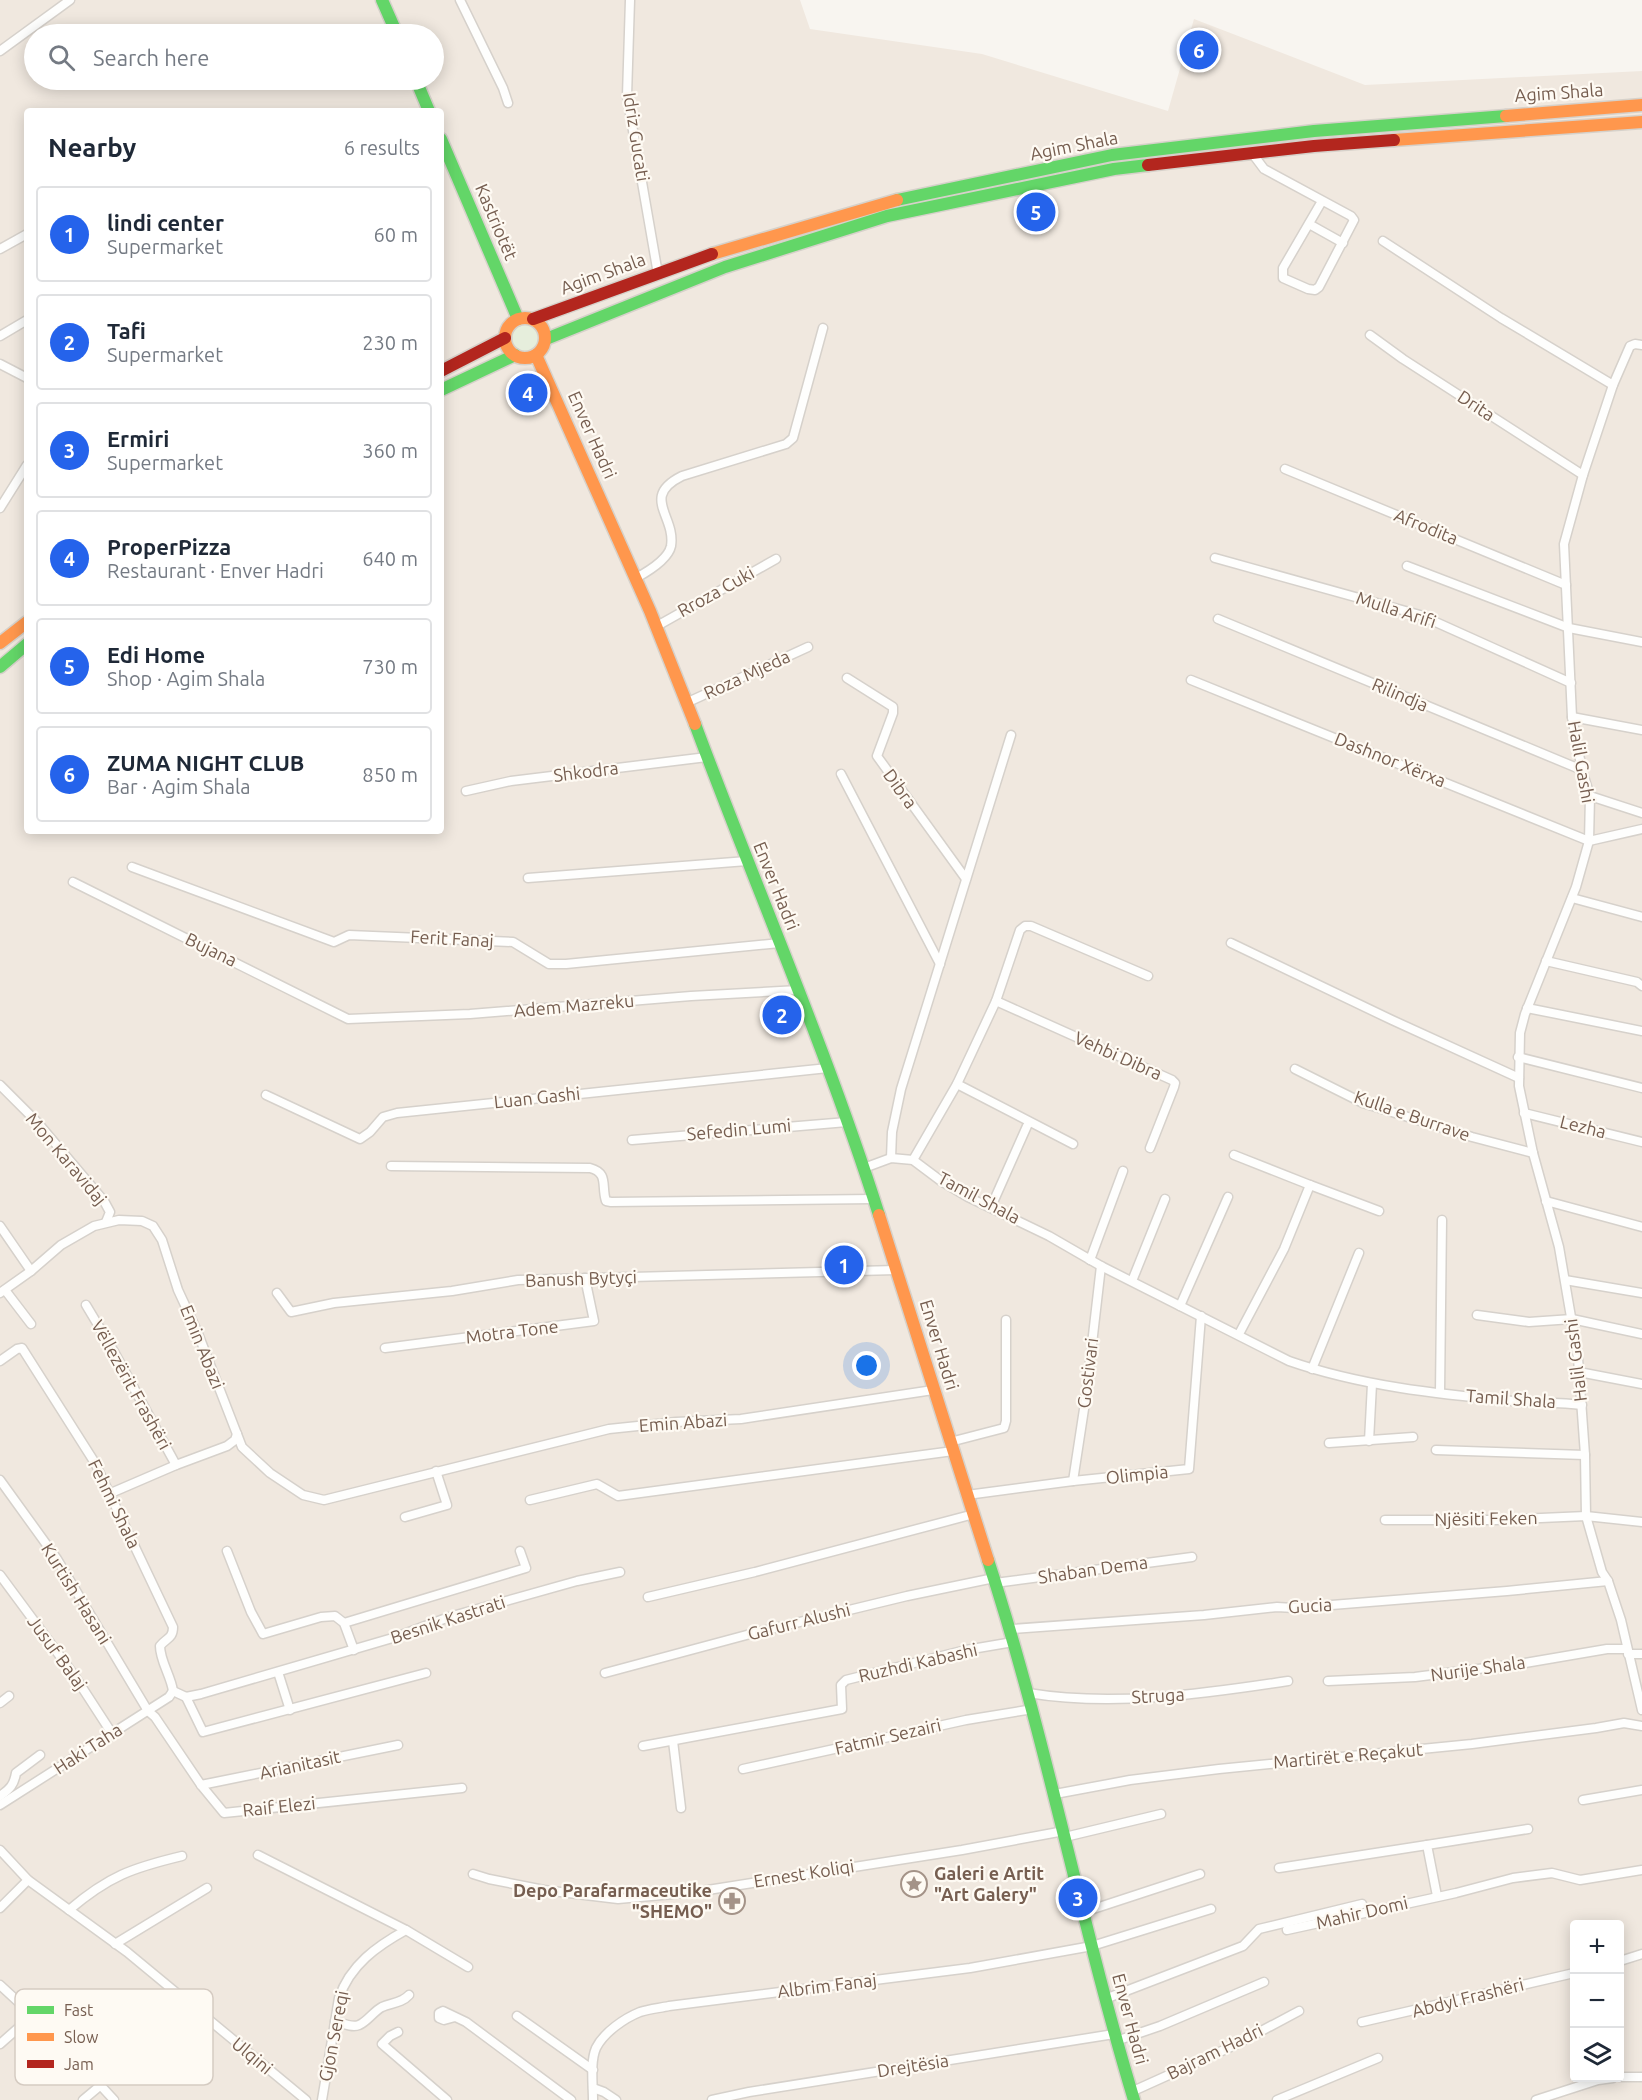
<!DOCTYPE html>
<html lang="en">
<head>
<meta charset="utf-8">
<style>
	:root { --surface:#fff; --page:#f6f6f7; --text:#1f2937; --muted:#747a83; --line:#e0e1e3; --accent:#2563eb }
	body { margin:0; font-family:Ubuntu,sans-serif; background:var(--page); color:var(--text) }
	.controls { position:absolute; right:18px; bottom:18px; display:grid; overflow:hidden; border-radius:6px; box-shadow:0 3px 15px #0003 }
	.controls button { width:54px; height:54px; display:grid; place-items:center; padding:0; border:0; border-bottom:2px solid var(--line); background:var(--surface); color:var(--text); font:30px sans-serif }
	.you { position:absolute; left:867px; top:1366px; width:21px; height:21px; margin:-15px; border:4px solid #fff; border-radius:50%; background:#1a73e8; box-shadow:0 0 0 9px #1a73e833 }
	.badge { display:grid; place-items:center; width:39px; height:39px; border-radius:50%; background:var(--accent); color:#fff; font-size:20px; font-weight:700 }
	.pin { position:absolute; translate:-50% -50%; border:3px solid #fff; box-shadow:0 2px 6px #0006 }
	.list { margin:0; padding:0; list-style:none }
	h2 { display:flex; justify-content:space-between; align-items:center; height:78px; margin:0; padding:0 24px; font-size:26px }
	h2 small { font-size:20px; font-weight:400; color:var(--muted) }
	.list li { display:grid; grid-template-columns:39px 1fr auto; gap:18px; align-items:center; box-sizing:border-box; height:96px; margin:0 12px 12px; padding:0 12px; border:2px solid var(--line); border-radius:6px }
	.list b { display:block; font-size:22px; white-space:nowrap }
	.list p { margin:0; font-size:20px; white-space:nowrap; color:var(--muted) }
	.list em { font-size:20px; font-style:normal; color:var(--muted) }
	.icon { flex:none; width:33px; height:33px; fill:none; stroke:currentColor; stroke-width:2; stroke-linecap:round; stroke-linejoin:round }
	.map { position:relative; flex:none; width:1642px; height:2100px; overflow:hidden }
	.search { position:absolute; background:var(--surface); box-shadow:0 3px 15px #0003; left:24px; top:24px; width:420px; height:66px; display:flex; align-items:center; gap:15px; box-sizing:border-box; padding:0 21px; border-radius:33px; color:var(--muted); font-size:22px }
	.panel { position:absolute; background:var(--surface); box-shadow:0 3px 15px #0003; left:24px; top:108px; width:420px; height:726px; border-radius:6px }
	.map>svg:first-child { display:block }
	.residential { fill:#f0e8df; fill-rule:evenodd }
	.green { fill:#e6eedc }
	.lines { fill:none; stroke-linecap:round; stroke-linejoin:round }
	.street-casing { stroke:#d6d1cb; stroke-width:11 }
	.fast-casing { stroke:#d6d1ca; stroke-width:15 }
	.slow-casing { stroke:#d6d1ca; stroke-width:15 }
	.jam-casing { stroke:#d6d1ca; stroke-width:15 }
	.street { stroke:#fefefd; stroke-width:8 }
	.fast { stroke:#63d668; stroke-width:12 }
	.slow { stroke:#ff974d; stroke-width:12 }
	.jam { stroke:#b3261e; stroke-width:12 }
	.labels { text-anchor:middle; stroke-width:4.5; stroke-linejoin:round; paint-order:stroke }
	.street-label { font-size:18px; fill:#765e50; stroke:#fefaf3 }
	.poi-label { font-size:18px; font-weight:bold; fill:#765e50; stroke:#fefaf3; text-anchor:start }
	.key { fill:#fefaf3; stroke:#d5cbc2; stroke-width:1.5 }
	.key-label { font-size:16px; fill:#765e50 }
</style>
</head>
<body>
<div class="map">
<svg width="1642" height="2100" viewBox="0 0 1642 2100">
	<rect width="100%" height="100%" fill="#f8f5f0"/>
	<!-- residential -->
	<path class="residential" d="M0,0H800L810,29L982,54L1168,111L1194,19L1365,85L1642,71V2100H0ZM34,34H434V80H34ZM27,111H441V831H27ZM1574,1924H1620V2078H1574Z"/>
	<!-- green -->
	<circle class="green" cx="525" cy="338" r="15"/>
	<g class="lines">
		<defs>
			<g id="street">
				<polyline points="460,0 503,88 508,103"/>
				<polyline points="630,0 627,96 658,274"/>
				<polyline points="0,51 70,0"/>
				<polyline points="1252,153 1264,169 1351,216 1354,220 1319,287 1315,290 1308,289 1283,278 1283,268 1322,201"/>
				<polyline points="1309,224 1343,243"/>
				<polyline points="1383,241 1501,318 1613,385"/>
				<polyline points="0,249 27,234"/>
				<polyline points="1370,335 1403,359 1583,475"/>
				<polyline points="0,336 27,320"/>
				<polyline points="1642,345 1635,344 1630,346 1613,385 1583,475 1564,544 1572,717 1582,770 1590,796 1589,841 1576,887 1525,1014 1520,1033 1519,1086 1533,1153 1559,1247 1578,1358 1585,1455 1586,1516 1602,1572 1608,1581 1621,1620 1642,1710"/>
				<polyline points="0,364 27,378"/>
				<polyline points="1285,469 1566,585"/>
				<polyline points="0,508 27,465"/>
				<polyline points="1215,558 1420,615 1571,683"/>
				<polyline points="1407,566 1569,628 1642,642"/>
				<path d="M636,578C647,572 668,560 671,546C676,516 640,497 682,476L786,444L793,438L823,328"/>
				<polyline points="1218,619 1582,770"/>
				<polyline points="657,626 776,559"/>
				<polyline points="847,678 893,707 893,713 877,756 966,879"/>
				<polyline points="1191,680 1589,841 1642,829"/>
				<polyline points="686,703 808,647"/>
				<polyline points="1572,717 1642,730"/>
				<polyline points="841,774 940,964"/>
				<polyline points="466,791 511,781 707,757"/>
				<polyline points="1590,796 1642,813"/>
				<polyline points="132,867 334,942 349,935 513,942 549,964 566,964 780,943"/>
				<polyline points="528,878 747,861"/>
				<polyline points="73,882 348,1019 470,1014 691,996 799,990"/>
				<polyline points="1572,898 1642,917"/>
				<polyline points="1231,943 1392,1020 1519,1078"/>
				<polyline points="1546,961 1637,982 1642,986"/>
				<polyline points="996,1001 1172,1080 1175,1083 1174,1087 1150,1148"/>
				<polyline points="1527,1008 1642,1031"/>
				<polyline points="1518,1057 1642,1088"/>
				<polyline points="1295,1069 1363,1103 1472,1137 1533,1153"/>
				<polyline points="957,1084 1073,1144"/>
				<polyline points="0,1085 38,1123 104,1201 110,1212 106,1222"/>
				<polyline points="266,1095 360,1139 370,1132 383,1117 397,1113 828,1068"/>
				<polyline points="1524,1113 1642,1142"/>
				<polyline points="632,1140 847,1122"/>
				<polyline points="1234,1155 1310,1185"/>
				<polyline points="891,1158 892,1132 901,1089 1011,735"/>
				<polyline points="913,1160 957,1084 996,1001 1020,930 1025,926 1031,926 1148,976"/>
				<path d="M391,1166L590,1168C609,1173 601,1186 606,1201L611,1202L874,1199"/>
				<path d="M864,1168L891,1158L913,1160L941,1181L968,1197L1049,1236L1101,1266L1289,1361C1361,1386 1437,1394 1513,1401C1536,1403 1559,1402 1582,1405"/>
				<polyline points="1546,1201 1642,1227"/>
				<polyline points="991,1207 1027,1126"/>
				<polyline points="0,1226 31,1271"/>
				<polyline points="1090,1260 1123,1171"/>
				<polyline points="1565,1280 1642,1293"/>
				<polyline points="1132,1281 1165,1199"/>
				<polyline points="5,1290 31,1324"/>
				<polyline points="0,1293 31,1271 61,1245 94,1226 119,1220 142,1221 153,1226 162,1240 178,1290 197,1331 242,1447 270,1473 303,1495 324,1500 609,1429 676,1422 741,1419 933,1390"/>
				<polyline points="277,1293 291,1312 334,1303 452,1291 518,1280 896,1270"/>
				<polyline points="86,1305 113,1350 176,1465"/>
				<polyline points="1180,1306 1228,1197"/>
				<polyline points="1477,1315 1529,1322 1572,1319 1642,1334"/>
				<polyline points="1239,1334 1284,1249 1310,1185 1379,1211"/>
				<polyline points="385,1348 594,1321 585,1278"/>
				<path d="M0,1361L17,1349L22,1348L95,1463L173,1627C173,1639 166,1638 160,1646C160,1661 171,1676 173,1691"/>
				<polyline points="1312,1369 1359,1253"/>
				<polyline points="1579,1372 1642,1384"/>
				<polyline points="1440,1393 1442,1220"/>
				<polyline points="1369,1441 1372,1384"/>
				<polyline points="950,1442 1004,1428 1006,1421 1006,1320"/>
				<polyline points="1329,1443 1413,1437"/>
				<polyline points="1436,1450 1585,1455"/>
				<polyline points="0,1480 57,1559 148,1711 155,1717 201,1785 224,1813 462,1788"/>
				<polyline points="1073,1481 1086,1396 1101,1266"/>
				<polyline points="111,1493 176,1465 227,1446 235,1440 237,1434"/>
				<polyline points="967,1495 1073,1481 1189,1469 1201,1316"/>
				<polyline points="530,1500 597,1484 618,1496 953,1451"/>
				<polyline points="405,1517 447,1505 436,1471"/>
				<polyline points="1385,1520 1495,1520 1586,1516 1642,1522"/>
				<polyline points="227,1551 251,1612 263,1634 321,1617 335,1616 344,1623 354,1650"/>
				<polyline points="0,1575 74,1675 111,1732"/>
				<polyline points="995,1583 1192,1557"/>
				<polyline points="648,1597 755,1572 974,1514"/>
				<polyline points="344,1623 526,1568 520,1551"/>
				<polyline points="1011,1629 1204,1615 1277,1607 1294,1608 1507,1591 1608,1581"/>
				<polyline points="1628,1654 1642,1654"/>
				<polyline points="278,1672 290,1710"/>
				<polyline points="605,1673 754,1633 907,1596 994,1578"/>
				<polyline points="1328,1681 1415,1677 1525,1663 1607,1649 1627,1649"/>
				<polyline points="173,1691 186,1697 201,1694 396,1637 449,1617 577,1581 620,1572"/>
				<path d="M1028,1693C1113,1707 1203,1694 1288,1681"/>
				<polyline points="186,1697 203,1732 426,1673"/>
				<polyline points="0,1703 9,1696"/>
				<polyline points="673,1741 681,1808"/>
				<polyline points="643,1746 842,1709 841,1685 846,1680 966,1650 1013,1642"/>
				<polyline points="743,1769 966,1720 1033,1709"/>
				<polyline points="201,1785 398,1745"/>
				<polyline points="1055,1794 1130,1780 1219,1769 1472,1744 1596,1728 1624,1723 1642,1726"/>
				<path d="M0,1796C10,1789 14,1785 16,1773L40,1755"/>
				<polyline points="1583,1800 1642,1790"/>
				<polyline points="0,1805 169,1697 173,1691"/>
				<polyline points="1065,1837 1161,1814"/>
				<polyline points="0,1850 28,1880 127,1952 306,2100"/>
				<polyline points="258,1855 406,1930"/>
				<polyline points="1279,1868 1427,1845"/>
				<polyline points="473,1874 489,1879 544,1890 618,1899 695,1892 962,1850 1064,1831"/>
				<polyline points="1437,1896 1427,1845 1528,1829"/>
				<polyline points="0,1908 28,1880"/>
				<path d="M69,1910C109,1876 132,1868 182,1856"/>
				<polyline points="1084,1912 1200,1874"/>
				<polyline points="1287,1930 1456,1893 1513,1878 1552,1873 1580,1880 1642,1870"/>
				<polyline points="115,1944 207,1888"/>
				<polyline points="1620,1961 1642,1954"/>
				<polyline points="0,1985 52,2033 114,2100"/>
				<polyline points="1105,1999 1243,1946 1259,1929 1362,1904"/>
				<polyline points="517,2016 593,2070"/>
				<polyline points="455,2017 444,2020 439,2018 439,2013 443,2011 466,2022 571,2100"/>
				<path d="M335,2021C342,2023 352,2028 359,2025C367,2022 374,2011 382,2007C391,2003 402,2003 409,1995"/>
				<polyline points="1362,2022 1574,1973"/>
				<polyline points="398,2032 390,2036 382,2044 447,2100"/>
				<polyline points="1116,2041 1160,2026 1264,1982"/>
				<polyline points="0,2044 33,2015"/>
				<polyline points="1620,2077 1642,2077"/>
				<polyline points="593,2088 604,2092 616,2100"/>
				<polyline points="1131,2092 1235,2045 1299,2011"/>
				<polyline points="83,2100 101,2085"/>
				<path d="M322,2100L339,1998C350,1965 377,1946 406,1930L468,1967"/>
				<path d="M593,2100C593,2084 590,2062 596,2048C604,2032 625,2018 640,2012C649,2009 660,2008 669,2006L970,1968L1092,1946L1211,1909"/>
				<polyline points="712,2100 749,2092 1114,2034"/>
				<polyline points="1277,2100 1378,2058"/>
				<polyline points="1536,2100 1598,2080 1613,2078"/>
			</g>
			<g id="fast">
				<polyline points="382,0 397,34"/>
				<polyline points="416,80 429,111"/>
				<polyline points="441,139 518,319"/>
				<polyline points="897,200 1112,155 1314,131 1506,116"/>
				<polyline points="546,339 725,267 887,216 1114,169 1148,165"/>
				<polyline points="441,390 515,355"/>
				<polyline points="0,667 27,644"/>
				<path d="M695,724C756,888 826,1048 879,1215"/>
				<path d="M988,1560C1046,1737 1080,1921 1134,2100"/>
			</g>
			<g id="slow">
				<polyline points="1506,116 1642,105"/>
				<polyline points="1394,140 1642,122"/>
				<polyline points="712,254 897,200"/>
				<circle cx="525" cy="338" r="20"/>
				<polyline points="536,355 650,611 695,724"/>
				<polyline points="0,643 27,622"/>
				<polyline points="879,1215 988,1560"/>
			</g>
			<g id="jam">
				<polyline points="1148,165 1314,146 1394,140"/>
				<polyline points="533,319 712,254"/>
				<polyline points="441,371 505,338"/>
			</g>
		</defs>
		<!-- street casing -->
		<use href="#street" class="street-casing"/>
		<!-- fast casing -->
		<use href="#fast" class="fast-casing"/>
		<!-- slow casing -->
		<use href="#slow" class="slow-casing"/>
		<!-- jam casing -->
		<use href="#jam" class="jam-casing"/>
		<!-- street -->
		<use href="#street" class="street"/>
		<!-- fast -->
		<use href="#fast" class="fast"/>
		<!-- slow -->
		<use href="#slow" class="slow"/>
		<!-- jam -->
		<use href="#jam" class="jam"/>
	</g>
	<!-- icons -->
	<defs>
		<symbol id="sight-ring" viewBox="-11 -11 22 22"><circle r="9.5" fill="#fefaf3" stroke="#a49388" stroke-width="1.5"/><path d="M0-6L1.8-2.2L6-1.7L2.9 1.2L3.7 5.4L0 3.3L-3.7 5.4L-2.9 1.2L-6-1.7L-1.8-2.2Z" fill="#a49388"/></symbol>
		<symbol id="pharmacy-ring" viewBox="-11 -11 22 22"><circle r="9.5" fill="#fefaf3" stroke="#a49388" stroke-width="1.5"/><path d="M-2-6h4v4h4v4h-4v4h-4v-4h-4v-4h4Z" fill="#a49388"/></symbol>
	</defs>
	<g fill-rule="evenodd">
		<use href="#sight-ring" x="899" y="1869" width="30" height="30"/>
		<use href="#pharmacy-ring" x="717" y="1886" width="30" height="30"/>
	</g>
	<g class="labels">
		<!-- street labels -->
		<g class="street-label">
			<text transform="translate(1559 93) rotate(-4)" y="6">Agim Shala</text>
			<text transform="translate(636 137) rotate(81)" y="6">Idriz Gucati</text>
			<text transform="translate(1074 146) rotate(-11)" y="6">Agim Shala</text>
			<text transform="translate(496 222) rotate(67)" y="6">Kastriotët</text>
			<text transform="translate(603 274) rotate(-20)" y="6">Agim Shala</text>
			<text transform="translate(1476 406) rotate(33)" y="6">Drita</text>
			<text transform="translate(592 435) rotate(66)" y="6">Enver Hadri</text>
			<text transform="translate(1426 527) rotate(22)" y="6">Afrodita</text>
			<text transform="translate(716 592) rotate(-29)" y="6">Rroza Cuki</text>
			<text transform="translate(1396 610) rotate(18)" y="6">Mulla Arifi</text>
			<text transform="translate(747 675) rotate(-25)" y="6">Roza Mjeda</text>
			<text transform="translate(1400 695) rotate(23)" y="6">Rilindja</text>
			<text transform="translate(1390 760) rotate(22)" y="6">Dashnor Xërxa</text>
			<text transform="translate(1581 762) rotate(80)" y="6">Halil Gashi</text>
			<text transform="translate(586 772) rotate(-7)" y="6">Shkodra</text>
			<text transform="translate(900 789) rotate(54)" y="6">Dibra</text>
			<text transform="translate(776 886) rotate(68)" y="6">Enver Hadri</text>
			<text transform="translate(452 939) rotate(3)" y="6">Ferit Fanaj</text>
			<text transform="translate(211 950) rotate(26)" y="6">Bujana</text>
			<text transform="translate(574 1006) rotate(-5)" y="6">Adem Mazreku</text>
			<text transform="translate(1118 1056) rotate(24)" y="6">Vehbi Dibra</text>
			<text transform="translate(537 1098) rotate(-6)" y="6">Luan Gashi</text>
			<text transform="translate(1412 1116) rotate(19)" y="6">Kulla e Burrave</text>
			<text transform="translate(1583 1127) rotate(14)" y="6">Lezha</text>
			<text transform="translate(739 1130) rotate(-5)" y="6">Sefedin Lumi</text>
			<text transform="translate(66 1159) rotate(50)" y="6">Mon Karavidaj</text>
			<text transform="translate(979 1198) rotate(28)" y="6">Tamil Shala</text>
			<text transform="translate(581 1279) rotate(-2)" y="6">Banush Bytyçi</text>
			<text transform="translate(512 1332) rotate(-7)" y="6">Motra Tone</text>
			<text transform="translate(939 1345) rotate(73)" y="6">Enver Hadri</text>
			<text transform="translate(202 1347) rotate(68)" y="6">Emin Abazi</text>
			<text transform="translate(1576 1360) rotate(-97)" y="6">Halil Gashi</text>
			<text transform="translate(1088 1373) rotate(-83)" y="6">Gostivari</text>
			<text transform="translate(131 1385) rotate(61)" y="6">Vëllezërit Frashëri</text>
			<text transform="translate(1511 1399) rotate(4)" y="6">Tamil Shala</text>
			<text transform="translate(683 1423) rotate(-4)" y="6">Emin Abazi</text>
			<text transform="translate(1137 1475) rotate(-6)" y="6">Olimpia</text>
			<text transform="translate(114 1504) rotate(64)" y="6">Fehmi Shala</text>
			<text transform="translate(1486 1519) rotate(-1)" y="6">Njësiti Feken</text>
			<text transform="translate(1093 1570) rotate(-8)" y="6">Shaban Dema</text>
			<text transform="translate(76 1594) rotate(58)" y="6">Kurtish Hasani</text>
			<text transform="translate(1310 1606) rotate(-3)" y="6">Gucia</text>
			<text transform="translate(448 1620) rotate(-18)" y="6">Besnik Kastrati</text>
			<text transform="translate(799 1622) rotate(-14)" y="6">Gafurr Alushi</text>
			<text transform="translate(57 1653) rotate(54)" y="6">Jusuf Balaj</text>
			<text transform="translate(918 1663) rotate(-13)" y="6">Ruzhdi Kabashi</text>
			<text transform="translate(1478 1669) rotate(-8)" y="6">Nurije Shala</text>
			<text transform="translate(1158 1696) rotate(-3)" y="6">Struga</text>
			<text transform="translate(888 1737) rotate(-13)" y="6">Fatmir Sezairi</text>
			<text transform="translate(88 1749) rotate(-33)" y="6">Haki Taha</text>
			<text transform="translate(1348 1756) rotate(-5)" y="6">Martirët e Reçakut</text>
			<text transform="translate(300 1765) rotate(-12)" y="6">Arianitasit</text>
			<text transform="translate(279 1807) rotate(-6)" y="6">Raif Elezi</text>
			<text transform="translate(804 1874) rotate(-9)" y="6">Ernest Koliqi</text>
			<text transform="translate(1362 1913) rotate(-13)" y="6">Mahir Domi</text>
			<text transform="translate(827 1986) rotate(-7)" y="6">Albrim Fanaj</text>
			<text transform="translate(1468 1998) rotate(-14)" y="6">Abdyl Frashëri</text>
			<text transform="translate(1130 2019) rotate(75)" y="6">Enver Hadri</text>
			<text transform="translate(334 2036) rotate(-79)" y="6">Gjon Sereqi</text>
			<text transform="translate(1215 2052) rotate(-26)" y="6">Bajram Hadri</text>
			<text transform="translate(252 2056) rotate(40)" y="6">Ulqini</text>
			<text transform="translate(913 2066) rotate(-9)" y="6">Drejtësia</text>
		</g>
		<!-- poi labels -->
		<g class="poi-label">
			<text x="934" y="1880">Galeri e Artit<tspan x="934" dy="21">"Art Galery"</tspan></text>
			<text x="712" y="1897" text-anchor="end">Depo Parafarmaceutike<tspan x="712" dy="21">"SHEMO"</tspan></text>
		</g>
	</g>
	<!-- legend -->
	<rect x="15" y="1989" width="198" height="96" rx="9" class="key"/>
	<rect x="27" y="2006" width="27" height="8" fill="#63d668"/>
	<rect x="27" y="2033" width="27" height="8" fill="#ff974d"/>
	<rect x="27" y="2060" width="27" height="8" fill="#b3261e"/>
	<g class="key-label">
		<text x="64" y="2016">Fast</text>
		<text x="64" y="2043">Slow</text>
		<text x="64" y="2070">Jam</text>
	</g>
</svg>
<div class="controls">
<button>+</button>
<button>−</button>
<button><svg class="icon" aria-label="layers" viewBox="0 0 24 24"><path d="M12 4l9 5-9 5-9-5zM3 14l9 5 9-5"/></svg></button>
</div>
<div class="you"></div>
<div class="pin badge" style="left:844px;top:1265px">1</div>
<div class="pin badge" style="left:782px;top:1015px">2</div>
<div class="pin badge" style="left:1078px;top:1898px">3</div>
<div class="pin badge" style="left:528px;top:393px">4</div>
<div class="pin badge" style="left:1036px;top:212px">5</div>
<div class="pin badge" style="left:1199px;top:50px">6</div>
<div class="search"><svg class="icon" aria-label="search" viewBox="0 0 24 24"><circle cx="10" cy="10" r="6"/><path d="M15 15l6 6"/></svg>Search here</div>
<section class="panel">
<h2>Nearby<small>6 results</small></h2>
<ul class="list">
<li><span class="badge">1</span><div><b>lindi center</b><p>Supermarket</p></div><em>60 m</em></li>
<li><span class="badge">2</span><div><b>Tafi</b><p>Supermarket</p></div><em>230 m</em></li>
<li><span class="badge">3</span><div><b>Ermiri</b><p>Supermarket</p></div><em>360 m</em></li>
<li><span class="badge">4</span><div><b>ProperPizza</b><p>Restaurant · Enver Hadri</p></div><em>640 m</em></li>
<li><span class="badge">5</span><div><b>Edi Home</b><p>Shop · Agim Shala</p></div><em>730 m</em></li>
<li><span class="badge">6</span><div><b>ZUMA NIGHT CLUB</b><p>Bar · Agim Shala</p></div><em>850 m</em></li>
</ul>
</section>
</div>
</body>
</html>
